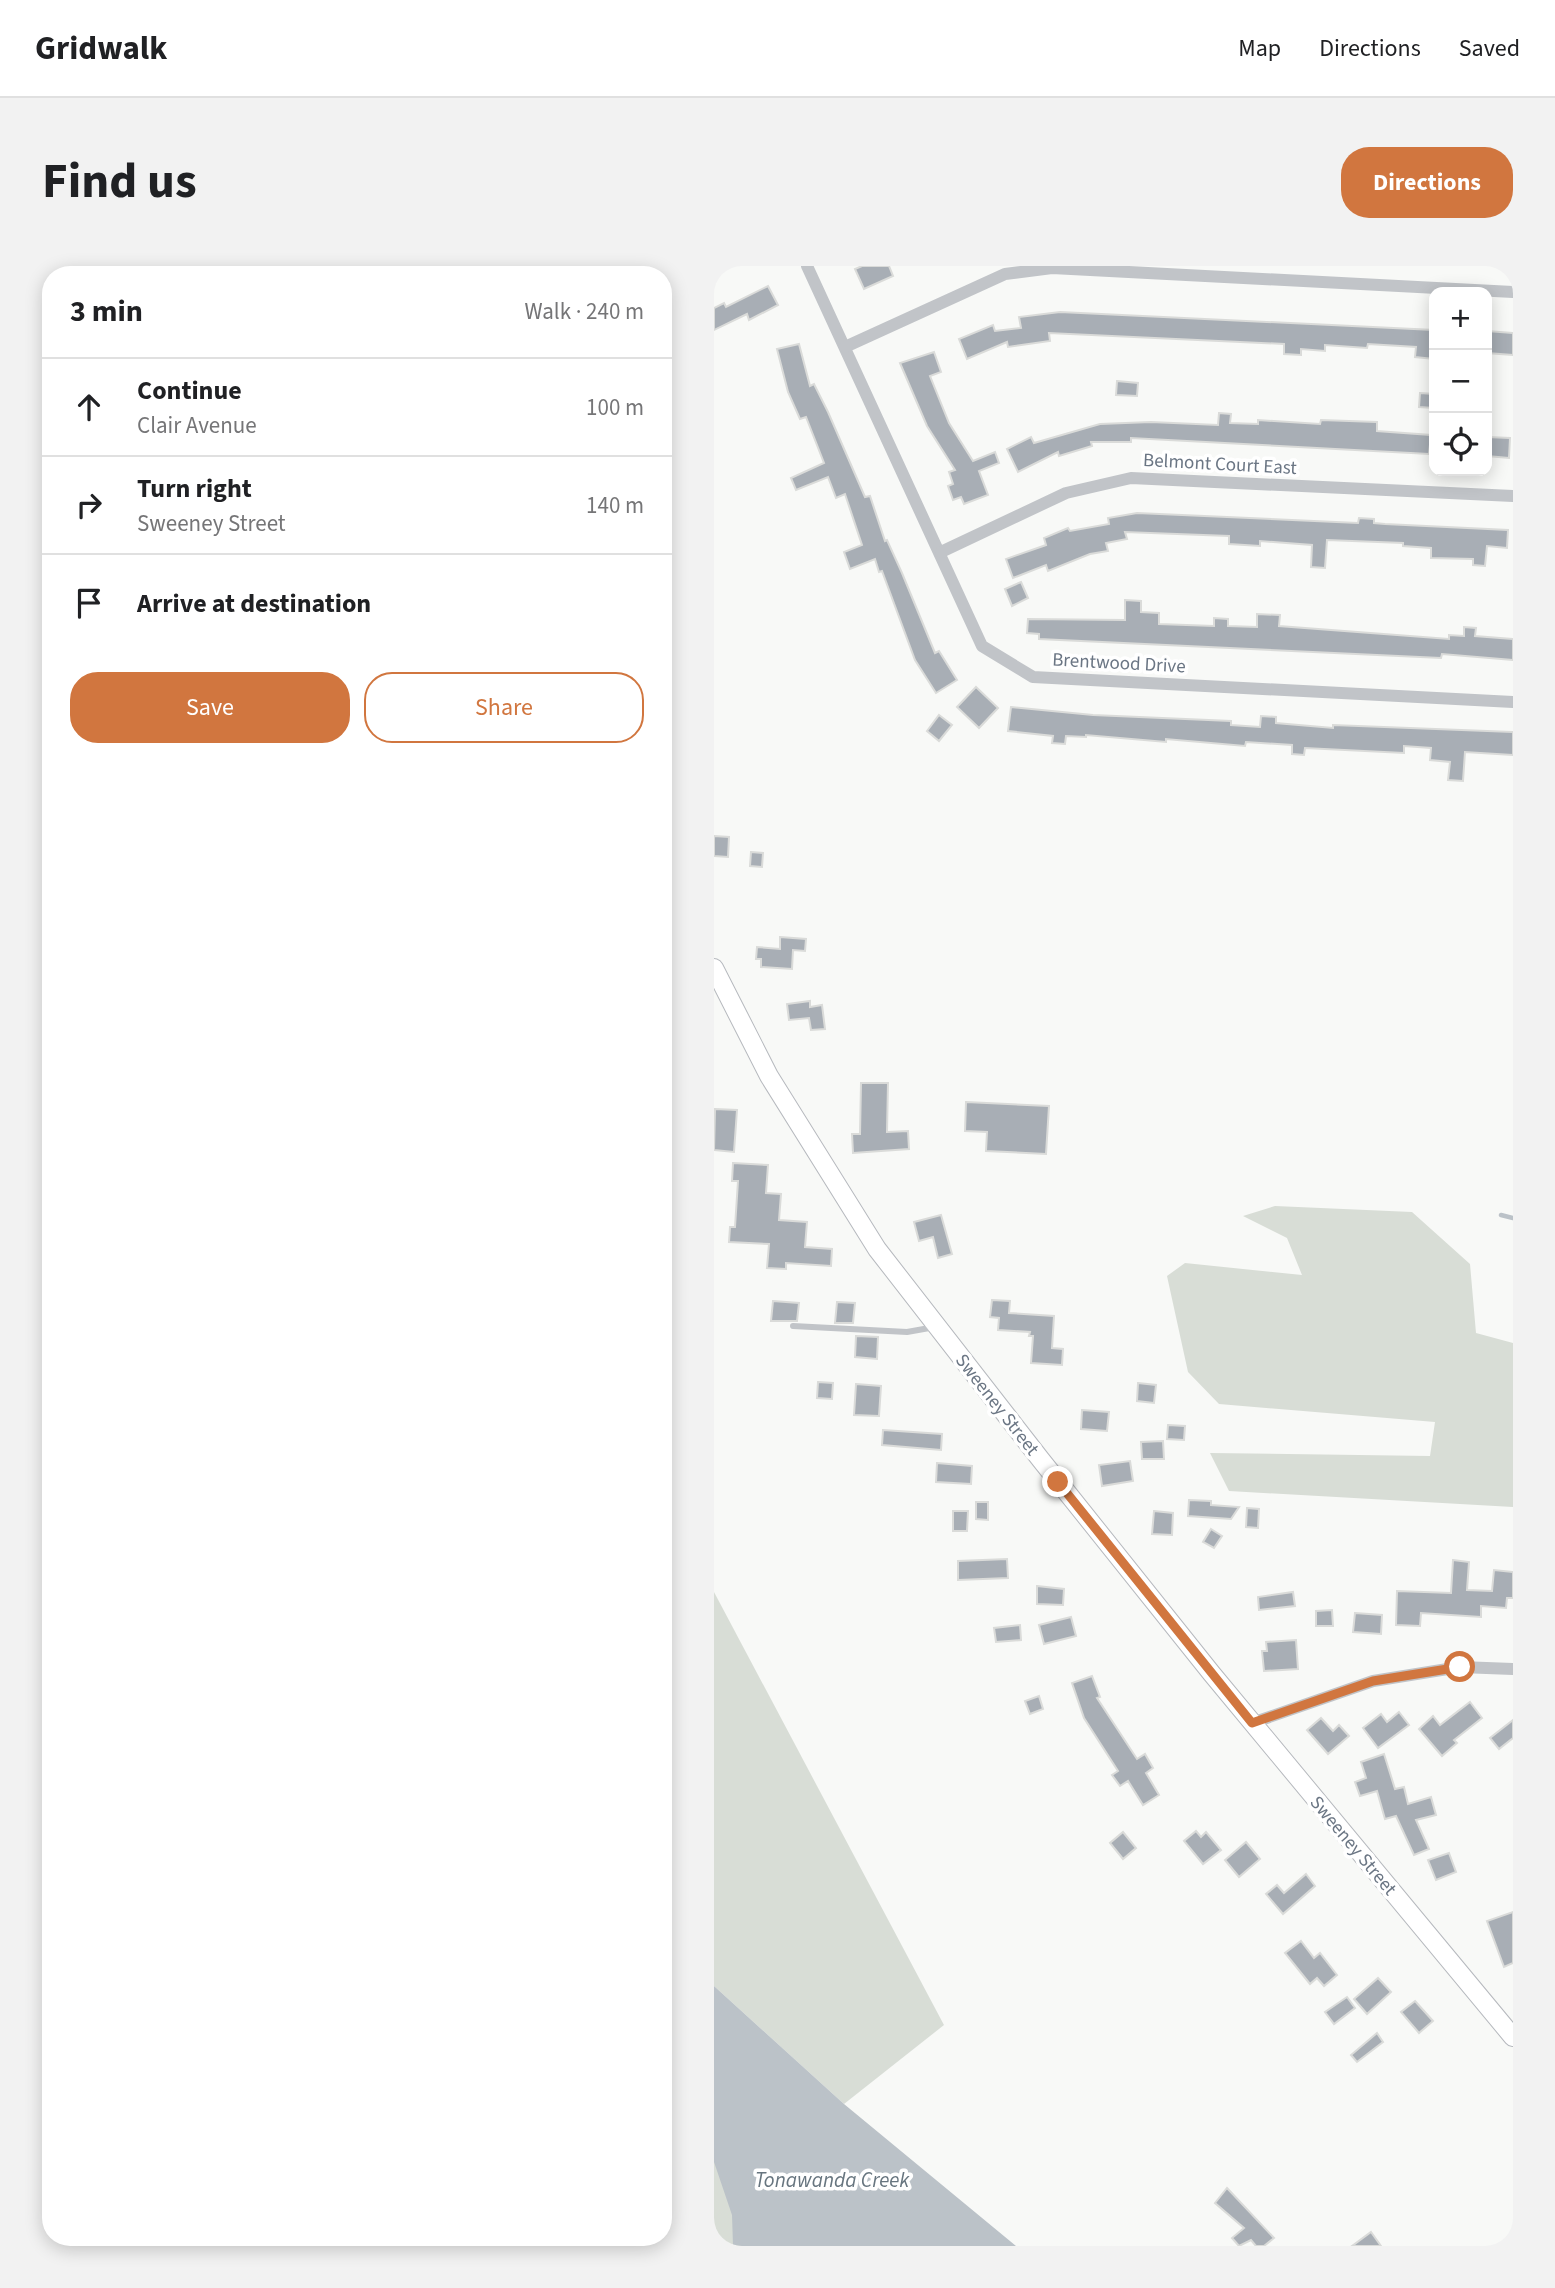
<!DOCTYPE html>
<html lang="en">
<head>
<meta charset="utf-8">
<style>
	:root { --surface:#fff; --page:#f2f2f2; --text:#202124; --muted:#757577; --line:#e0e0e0; --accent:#d1763f }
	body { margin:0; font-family:"Source Sans 3",sans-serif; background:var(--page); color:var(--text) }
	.controls { position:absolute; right:21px; top:21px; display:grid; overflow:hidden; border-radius:14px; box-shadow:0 4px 18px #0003 }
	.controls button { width:63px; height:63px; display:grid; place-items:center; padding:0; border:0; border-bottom:2px solid var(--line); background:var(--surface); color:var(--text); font:35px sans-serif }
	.stop { position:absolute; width:21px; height:21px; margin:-16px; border:5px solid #d1763f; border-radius:50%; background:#fff }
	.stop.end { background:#d1763f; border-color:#fff; box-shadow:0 2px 7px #0008 }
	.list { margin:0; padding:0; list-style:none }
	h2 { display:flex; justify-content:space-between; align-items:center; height:91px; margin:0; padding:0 28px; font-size:30px }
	h2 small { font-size:23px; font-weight:400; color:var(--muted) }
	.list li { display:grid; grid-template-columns:46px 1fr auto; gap:21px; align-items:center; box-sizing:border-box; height:98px; padding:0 28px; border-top:2px solid var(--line) }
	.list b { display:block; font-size:26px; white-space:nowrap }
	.list p { margin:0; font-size:23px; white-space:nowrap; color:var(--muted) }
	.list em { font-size:23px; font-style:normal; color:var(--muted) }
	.actions { display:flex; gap:14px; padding:21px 28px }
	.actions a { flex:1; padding:16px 0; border:2px solid var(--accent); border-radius:28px; text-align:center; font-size:24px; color:var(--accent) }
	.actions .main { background:var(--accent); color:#fff }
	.icon { flex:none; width:38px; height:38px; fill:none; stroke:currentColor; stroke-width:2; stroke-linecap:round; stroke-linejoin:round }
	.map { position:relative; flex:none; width:799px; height:1980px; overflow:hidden; border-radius:28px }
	header { display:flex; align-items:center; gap:42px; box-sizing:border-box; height:98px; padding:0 35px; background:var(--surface); border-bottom:2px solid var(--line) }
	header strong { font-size:33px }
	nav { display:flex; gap:38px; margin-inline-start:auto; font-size:24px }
	.intro { display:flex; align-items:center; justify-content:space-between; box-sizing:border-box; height:168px; padding:0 42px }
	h1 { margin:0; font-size:49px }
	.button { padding:18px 32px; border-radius:28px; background:var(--accent); color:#fff; font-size:24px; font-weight:700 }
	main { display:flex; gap:42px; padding:0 42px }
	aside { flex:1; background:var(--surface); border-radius:28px; box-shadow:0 4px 18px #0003 }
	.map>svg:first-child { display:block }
	.green { fill:#d8ddd6 }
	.water { fill:#bbc2c8 }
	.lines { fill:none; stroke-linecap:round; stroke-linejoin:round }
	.stream { stroke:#bbc2c8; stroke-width:4.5 }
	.building { fill:#a8aeb5; stroke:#dadbd9; stroke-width:2 }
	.secondary-casing { stroke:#b6b9be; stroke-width:20 }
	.lane { stroke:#c1c4c8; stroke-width:6 }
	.street { stroke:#c1c4c8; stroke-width:12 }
	.secondary { stroke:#fff; stroke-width:18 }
	.route { stroke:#d1763f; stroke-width:9 }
	.labels { text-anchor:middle; stroke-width:7; stroke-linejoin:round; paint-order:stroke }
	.street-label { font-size:19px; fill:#6b7684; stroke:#fff }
	.water-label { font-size:21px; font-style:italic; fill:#67757f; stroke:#fff }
</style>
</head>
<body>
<header>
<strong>Gridwalk</strong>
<nav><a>Map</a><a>Directions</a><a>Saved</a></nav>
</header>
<div class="intro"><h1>Find us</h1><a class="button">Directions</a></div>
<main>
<aside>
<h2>3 min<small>Walk · 240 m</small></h2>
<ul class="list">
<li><svg class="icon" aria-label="ahead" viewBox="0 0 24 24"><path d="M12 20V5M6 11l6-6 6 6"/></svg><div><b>Continue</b><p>Clair Avenue</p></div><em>100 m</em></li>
<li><svg class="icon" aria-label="right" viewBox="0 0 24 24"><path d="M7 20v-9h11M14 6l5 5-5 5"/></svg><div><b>Turn right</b><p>Sweeney Street</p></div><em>140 m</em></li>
<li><svg class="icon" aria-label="arrive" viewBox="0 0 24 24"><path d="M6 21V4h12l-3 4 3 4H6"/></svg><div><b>Arrive at destination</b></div></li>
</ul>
<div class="actions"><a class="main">Save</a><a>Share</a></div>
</aside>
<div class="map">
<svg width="799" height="1980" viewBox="0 0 799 1980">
	<rect width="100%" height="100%" fill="#f8f9f7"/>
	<!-- green -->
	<g class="green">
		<polygon points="561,940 698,946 756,998 762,1067 799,1077 799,1241 515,1225 496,1187 716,1190 721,1156 505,1138 474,1106 453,1010 471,997 588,1009 573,972 529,950"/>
		<polygon points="0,1326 230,1759 130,1838 0,1720"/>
		<polygon points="0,1891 89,1980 0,1980"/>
	</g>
	<!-- water -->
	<polygon class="water" points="0,1720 130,1838 302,1980 19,1980 18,1949 0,1896"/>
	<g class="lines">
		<!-- stream -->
		<polyline class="stream" points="787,949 799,952"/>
	</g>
	<!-- building -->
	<g class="building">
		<polygon points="148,0 175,0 179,10 150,23 141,3"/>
		<polygon points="54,20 64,39 35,54 33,48 0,64 0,42 10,37 12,41"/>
		<polygon points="346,46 720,64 720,93 701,91 702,81 654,78 653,82 611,79 611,85 587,83 587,89 570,88 570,78 335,67 336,75 294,81 293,76 253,93 245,73 279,59 281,65 307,62 305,51"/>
		<polygon points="773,65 799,67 799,89 773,87"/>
		<polygon points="85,78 96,120 100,118 114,146 151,231 156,230 171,275 173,274 188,307 221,387 225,385 243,414 222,427 201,394 168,305 165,306 161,293 136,303 130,286 148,279 131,228 122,232 114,211 82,224 77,212 110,197 92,151 86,153 74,126 63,83"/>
		<polygon points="220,86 227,106 216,110 235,157 259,195 281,186 285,197 265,205 274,229 250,238 247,231 239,234 234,220 239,218 235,206 241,204 213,160 186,97"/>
		<polygon points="403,115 424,117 423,130 402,129"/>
		<polygon points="706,127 720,128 720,142 705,141"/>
		<polygon points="505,147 517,148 516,157 544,158 544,154 606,158 607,154 663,156 663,165 717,169 715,188 417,172 417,176 377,176 378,180 345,190 344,186 304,206 293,183 317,171 320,177 386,158 437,156 504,159"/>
		<polygon points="773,171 796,172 795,192 773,190"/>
		<polygon points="423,247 644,257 645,252 660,253 660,257 671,258 794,264 793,282 773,280 771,300 759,299 759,293 717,292 717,282 689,280 689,277 613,274 611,302 597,301 598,279 546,275 546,280 515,278 515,270 411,266 413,273 392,277 394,285 376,288 334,305 332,299 299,312 292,293 332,279 330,272 354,262 356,265 395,258 394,252"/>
		<polygon points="307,316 314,332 298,340 291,323"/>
		<polygon points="411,334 427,335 427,346 445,347 445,358 500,360 500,352 514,353 514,360 543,361 543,348 566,349 565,360 735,373 735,369 750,370 750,361 762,362 761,370 799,373 799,394 728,388 727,392 325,373 325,368 313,367 314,353 411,354"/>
		<polygon points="262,421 284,442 265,462 243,441"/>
		<polygon points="297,441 379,449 517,455 517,459 546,461 547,450 562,451 562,457 619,462 619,459 799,466 799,489 751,486 749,515 734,514 736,496 716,494 717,482 690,480 690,487 591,482 590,489 578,488 578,479 532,476 531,480 452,473 452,476 372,469 372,471 352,470 351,478 338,477 339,470 294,465"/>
		<polygon points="225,449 238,459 225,475 213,465"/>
		<polygon points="0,570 15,571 14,591 0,590"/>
		<polygon points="37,586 49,587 48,601 36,600"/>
		<polygon points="66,671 92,673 91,685 79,684 78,703 47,701 47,693 42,693 43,681 66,683"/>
		<polygon points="96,735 96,741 108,739 111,763 97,764 95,752 75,754 73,738"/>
		<polygon points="147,817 174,817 173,866 194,865 195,883 139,887 138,868 146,868"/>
		<polygon points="252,836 335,840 332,888 272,885 273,866 251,865"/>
		<polygon points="1,843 23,844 20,886 0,884"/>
		<polygon points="19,897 54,899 52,927 67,928 65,954 93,956 91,981 118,983 117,1000 72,997 72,1003 53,1002 55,978 15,976 16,961 21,961 24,915 18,915"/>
		<polygon points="227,949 238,988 224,992 219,971 205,975 200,956"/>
		<polygon points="278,1034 296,1035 295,1047 340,1050 338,1082 349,1083 348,1099 317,1097 319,1070 315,1070 316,1066 284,1064 285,1052 276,1051"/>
		<polygon points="59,1035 85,1037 83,1055 57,1055"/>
		<polygon points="123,1036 141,1037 139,1057 121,1057"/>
		<polygon points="142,1070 164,1071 163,1093 141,1091"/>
		<polygon points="104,1116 119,1117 118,1133 103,1132"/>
		<polygon points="424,1117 442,1119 440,1137 423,1135"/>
		<polygon points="142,1118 167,1120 165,1150 140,1149"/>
		<polygon points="368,1144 395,1146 393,1165 367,1163"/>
		<polygon points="454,1159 471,1160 470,1174 453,1173"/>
		<polygon points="169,1164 228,1168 227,1184 168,1179"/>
		<polygon points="449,1175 450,1193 428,1193 427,1176"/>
		<polygon points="416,1195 419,1215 388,1220 385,1199"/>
		<polygon points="223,1197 258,1200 257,1218 222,1216"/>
		<polygon points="475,1234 497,1235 497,1239 525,1241 517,1253 474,1250"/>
		<polygon points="262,1236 274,1236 274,1254 262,1253"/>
		<polygon points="533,1242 545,1243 544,1262 532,1261"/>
		<polygon points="239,1245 254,1245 253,1265 239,1265"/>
		<polygon points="440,1245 459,1247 458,1269 438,1268"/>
		<polygon points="497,1263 508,1270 500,1282 489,1276"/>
		<polygon points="293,1293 294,1312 244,1314 244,1295"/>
		<polygon points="739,1294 755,1296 753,1324 778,1325 780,1304 799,1306 799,1332 793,1332 792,1342 767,1340 767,1351 707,1347 706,1360 682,1359 683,1325 737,1327"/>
		<polygon points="323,1320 350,1323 349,1339 323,1338"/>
		<polygon points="579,1326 581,1340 545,1344 544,1331"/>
		<polygon points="618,1344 619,1360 602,1360 602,1345"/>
		<polygon points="641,1347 668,1349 667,1368 639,1366"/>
		<polygon points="357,1351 362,1370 330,1378 325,1359"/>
		<polygon points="306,1359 307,1374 282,1376 280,1362"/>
		<polygon points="582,1374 584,1403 550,1405 548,1385 553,1385 552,1376"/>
		<polygon points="378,1410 386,1431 383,1432 423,1493 431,1488 439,1502 432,1507 445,1529 429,1539 414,1515 406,1520 398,1509 404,1505 370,1452 358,1417"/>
		<polygon points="325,1430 329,1443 316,1448 311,1435"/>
		<polygon points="756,1436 768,1452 740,1474 743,1477 728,1490 705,1463 719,1450 726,1459"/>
		<polygon points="685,1446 695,1459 664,1482 649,1462 667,1448 673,1456"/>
		<polygon points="607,1452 619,1465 625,1459 635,1470 614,1488 593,1464"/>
		<polygon points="799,1454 799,1472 785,1483 776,1472"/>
		<polygon points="670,1488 681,1523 690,1521 694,1538 717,1531 722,1549 702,1554 715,1583 700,1589 682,1550 671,1553 663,1525 646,1530 641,1516 652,1512 647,1496"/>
		<polygon points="482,1565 487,1571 492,1566 507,1584 489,1598 470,1575"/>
		<polygon points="409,1566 422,1582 409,1593 396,1577"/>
		<polygon points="532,1576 546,1593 525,1611 511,1594"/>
		<polygon points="735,1587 742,1606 722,1614 714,1594"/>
		<polygon points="592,1608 601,1620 569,1648 552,1628 563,1619 570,1627"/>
		<polygon points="799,1646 799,1697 790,1701 773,1655"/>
		<polygon points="587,1675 600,1692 606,1687 623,1709 610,1720 603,1712 596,1718 571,1687"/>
		<polygon points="664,1712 677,1726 653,1748 640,1733"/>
		<polygon points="633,1731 641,1742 620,1758 611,1746"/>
		<polygon points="701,1735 719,1755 705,1767 687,1746"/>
		<polygon points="663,1767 669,1776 643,1796 637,1789"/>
		<polygon points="513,1922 560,1972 550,1980 542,1980 537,1974 525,1980 518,1972 530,1962 501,1937"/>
		<polygon points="657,1966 667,1980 638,1980"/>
	</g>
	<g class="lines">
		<defs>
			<polyline id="secondary" points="0,702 55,810 163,983 327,1194 498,1408 799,1771"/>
		</defs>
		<!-- secondary casing -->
		<use href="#secondary" class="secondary-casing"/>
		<!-- lane -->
		<polyline class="lane" points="79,1060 193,1066 221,1061"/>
		<!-- street -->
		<g class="street">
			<polyline points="93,0 268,380 319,411 799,436"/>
			<polyline points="0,2 4,0"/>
			<polyline points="131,81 291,8 338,2 799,26"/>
			<polyline points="227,286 352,227 417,212 799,230"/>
			<polyline points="538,1457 659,1415 746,1401 799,1403"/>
		</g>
		<!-- secondary -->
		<use href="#secondary" class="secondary"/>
	</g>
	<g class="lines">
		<!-- route -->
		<polyline class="route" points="344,1216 538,1457 659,1415 746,1401"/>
	</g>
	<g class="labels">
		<!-- street labels -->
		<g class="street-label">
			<text transform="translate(506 197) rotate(3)" y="7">Belmont Court East</text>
			<text transform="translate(405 396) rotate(3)" y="7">Brentwood Drive</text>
			<text transform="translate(284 1138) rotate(52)" y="7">Sweeney Street</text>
			<text transform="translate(640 1579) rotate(50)" y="7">Sweeney Street</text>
		</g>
		<!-- water labels -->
		<g class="water-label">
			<text x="118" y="1921">Tonawanda Creek</text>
		</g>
	</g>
</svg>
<div class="controls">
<button>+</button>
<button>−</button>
<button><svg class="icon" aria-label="locate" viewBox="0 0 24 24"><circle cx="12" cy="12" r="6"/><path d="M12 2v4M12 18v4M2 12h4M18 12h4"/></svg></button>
</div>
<div class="stop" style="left:746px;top:1401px"></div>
<div class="stop end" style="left:344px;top:1216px"></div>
</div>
</main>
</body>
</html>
